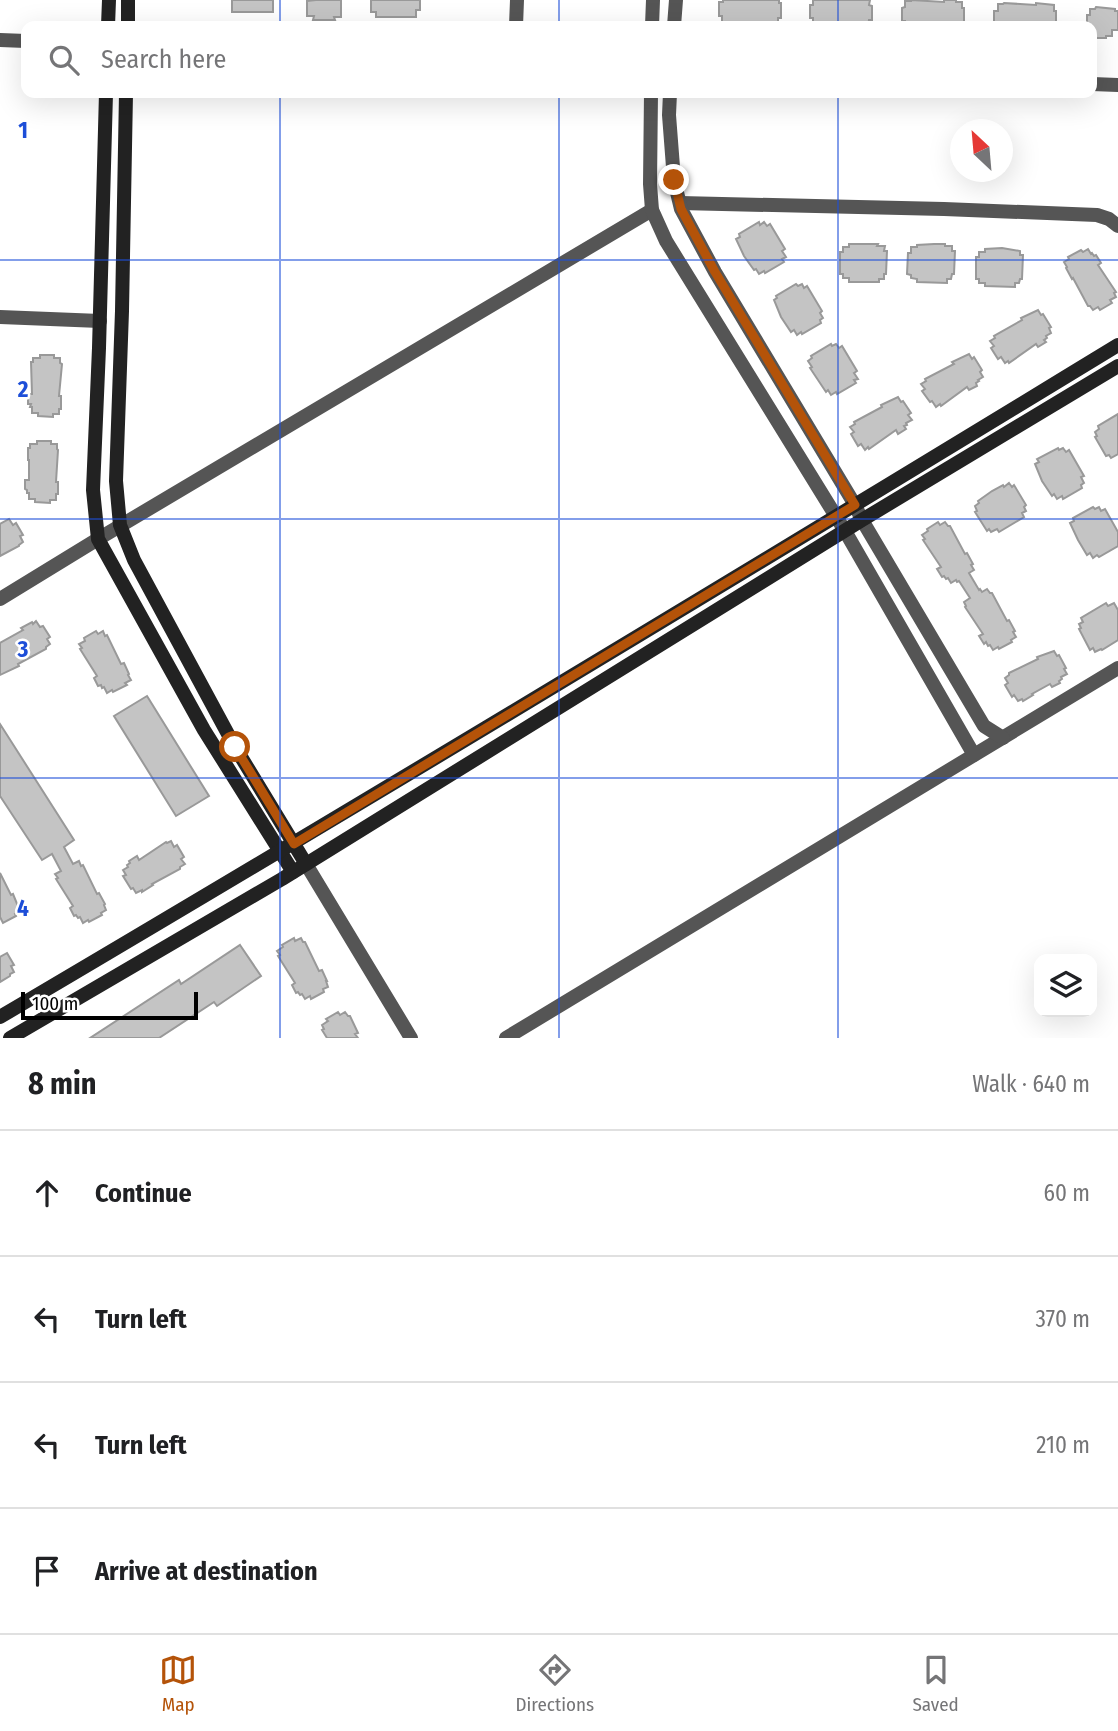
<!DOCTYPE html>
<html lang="en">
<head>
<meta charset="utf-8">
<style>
	:root { --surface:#fff; --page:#f2f2f2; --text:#202124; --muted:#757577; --line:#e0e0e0; --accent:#b45309 }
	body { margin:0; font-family:"Fira Sans Condensed",sans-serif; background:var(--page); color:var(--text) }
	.controls { position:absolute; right:21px; bottom:21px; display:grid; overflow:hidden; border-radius:14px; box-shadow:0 7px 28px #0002 }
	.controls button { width:63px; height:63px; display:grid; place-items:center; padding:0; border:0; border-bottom:2px solid var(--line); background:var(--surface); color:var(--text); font:35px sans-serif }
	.compass { position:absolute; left:950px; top:119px; width:63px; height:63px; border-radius:50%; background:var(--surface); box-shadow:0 7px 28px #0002; rotate:334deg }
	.scale { position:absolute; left:21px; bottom:18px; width:177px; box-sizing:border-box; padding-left:7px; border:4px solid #000; border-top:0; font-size:19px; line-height:24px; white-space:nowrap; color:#000; -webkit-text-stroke:5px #fff; paint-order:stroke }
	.stop { position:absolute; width:21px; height:21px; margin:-16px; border:5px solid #b45309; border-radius:50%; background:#fff }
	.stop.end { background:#b45309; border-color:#fff; box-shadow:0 2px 7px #0008 }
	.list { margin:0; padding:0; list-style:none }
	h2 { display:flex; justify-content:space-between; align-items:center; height:91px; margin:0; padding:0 28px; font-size:30px }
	h2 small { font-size:23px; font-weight:400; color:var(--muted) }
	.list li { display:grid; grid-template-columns:46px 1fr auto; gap:21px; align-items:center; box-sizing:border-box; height:126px; padding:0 28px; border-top:2px solid var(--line) }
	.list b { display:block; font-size:26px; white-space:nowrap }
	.list em { font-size:23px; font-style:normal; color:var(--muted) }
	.icon { flex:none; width:38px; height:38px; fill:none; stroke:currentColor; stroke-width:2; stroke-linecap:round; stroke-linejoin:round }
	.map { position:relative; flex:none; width:1118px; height:1038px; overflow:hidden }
	.search { position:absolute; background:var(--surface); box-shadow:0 7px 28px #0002; left:21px; right:21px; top:21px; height:77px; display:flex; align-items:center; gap:18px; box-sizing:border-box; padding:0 24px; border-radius:14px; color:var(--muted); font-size:26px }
	.sheet { height:595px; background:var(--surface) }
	nav { display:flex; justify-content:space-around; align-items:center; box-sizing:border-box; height:98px; border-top:2px solid var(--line); background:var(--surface); font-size:19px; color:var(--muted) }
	nav a { display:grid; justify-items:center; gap:4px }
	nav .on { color:var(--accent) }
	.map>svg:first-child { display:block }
	.building { fill:#c4c4c4; stroke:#999; stroke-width:2 }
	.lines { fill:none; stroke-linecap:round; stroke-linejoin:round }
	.minor { stroke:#555; stroke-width:14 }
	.tertiary { stroke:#555; stroke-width:14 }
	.secondary { stroke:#222; stroke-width:14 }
	.route { stroke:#b45309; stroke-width:9 }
	.grid { fill:none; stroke:#1d4ed8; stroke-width:2; stroke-opacity:0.55 }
	.grid-label { font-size:23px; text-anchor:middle; font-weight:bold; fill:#1d4ed8; stroke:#fff; stroke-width:5; stroke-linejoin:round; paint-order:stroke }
</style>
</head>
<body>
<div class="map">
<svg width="1118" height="1038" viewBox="0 0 1118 1038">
	<rect width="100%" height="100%" fill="#fff"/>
	<!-- building -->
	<g class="building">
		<rect x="232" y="0" width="41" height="12"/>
		<polygon points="316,0 341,0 341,17 334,17 335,20 313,20 314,16 307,16 307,1"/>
		<polygon points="371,0 420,0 420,10 416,10 416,17 376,17 376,12 371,12"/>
		<polygon points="723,0 779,0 779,3 781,3 781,18 778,18 778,24 772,23 772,25 768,26 759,26 759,24 727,25 727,23 722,23 722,16 719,16 719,2 723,2"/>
		<polygon points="813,0 870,0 869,5 872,6 872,20 869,20 868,26 813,25 813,18 810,18 810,5 813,5"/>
		<polygon points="911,0 944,2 944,0 956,0 956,2 962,2 962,8 964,8 964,23 961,23 961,26 905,26 905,21 902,21 902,8 905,7 905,1 911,1"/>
		<polygon points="1004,3 1036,5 1036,3 1054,5 1054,11 1056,11 1056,26 997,26 997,24 994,24 994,11 998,11 998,4 1003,4"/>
		<polygon points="1096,7 1115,9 1115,11 1118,11 1118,30 1112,30 1112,36 1106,36 1106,38 1094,38 1094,36 1092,36 1092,26 1087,26 1087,15 1090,15 1090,9 1095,9"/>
		<polygon points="759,222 760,225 764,222 767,226 770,224 785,249 782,251 786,257 782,259 784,262 765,273 764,271 759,274 756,269 754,270 744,256 736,239 740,237 739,234"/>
		<polygon points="849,244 878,244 877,246 885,246 884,251 887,251 886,274 884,274 884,279 879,279 879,282 849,282 849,278 843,278 843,274 840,274 840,252 843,252 843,247 849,247"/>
		<polygon points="934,244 945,244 945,246 952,246 952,251 955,251 954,274 952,274 951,279 947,279 947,283 917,282 917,279 911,278 911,275 907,274 908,253 911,253 911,247 917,247 917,245"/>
		<polygon points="1002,248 1020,251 1020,255 1023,255 1022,279 1020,279 1019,283 1015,283 1015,287 985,286 985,283 979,283 979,279 976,279 976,257 979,257 979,252 985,252 985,249"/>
		<polygon points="1088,249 1091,254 1092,253 1094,256 1096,255 1101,263 1098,265 1116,292 1114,293 1116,297 1110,300 1112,303 1100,310 1098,307 1093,310 1090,306 1088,306 1073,278 1072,279 1066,268 1067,267 1064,262 1069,259 1068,257 1081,250 1083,252"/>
		<polygon points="796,284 798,286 802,284 804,288 807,286 822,311 820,313 823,318 820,320 821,323 802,334 801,332 797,335 794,330 791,332 781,317 774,300 777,298 776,296"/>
		<polygon points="1038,310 1041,315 1043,314 1051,327 1049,328 1051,333 1046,336 1047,338 1044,340 1046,342 1038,347 1036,344 1009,363 1008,361 1005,363 1001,357 998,359 991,348 994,346 990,341 995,338 994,336 1022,320 1021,318"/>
		<polygon points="831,344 832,346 836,344 839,348 842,346 857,371 854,373 858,379 854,380 856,383 837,394 836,392 831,395 828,390 826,392 810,368 812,367 808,361 812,358 811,356"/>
		<polygon points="969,354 972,359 974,357 982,370 980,372 983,377 978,380 979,381 976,383 977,386 969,390 967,387 941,406 940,404 936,407 932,401 930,402 922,391 925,389 921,384 926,381 925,379 954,364 952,362"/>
		<polygon points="40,355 54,355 54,358 60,358 60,363 62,364 59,396 61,396 61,409 59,409 59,414 53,414 53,417 38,416 38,413 32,413 32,407 30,407 31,404 28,404 28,394 32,394 31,362 33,362 33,358 40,358"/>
		<polygon points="898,397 901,402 903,401 911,413 908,415 912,420 906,423 907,425 904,426 906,429 898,434 896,430 869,449 868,447 865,450 861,444 858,446 851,434 854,432 850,427 855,424 854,422 882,407 881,405"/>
		<polygon points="1118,414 1118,454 1111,458 1109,455 1106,456 1095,437 1097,436 1095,432 1099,429 1098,426"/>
		<polygon points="37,441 51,441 51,444 57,444 57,449 58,450 56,482 58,482 58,494 56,494 56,500 50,500 50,503 35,502 35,499 29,499 29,493 27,493 27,490 25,489 25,480 29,480 29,460 28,460 28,448 30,448 30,444 37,444"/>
		<polygon points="1058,448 1059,450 1063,448 1066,452 1069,450 1084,476 1081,477 1084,483 1081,485 1082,488 1063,499 1062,496 1057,499 1054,494 1052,496 1042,481 1035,464 1039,462 1037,459"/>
		<polygon points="1009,483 1012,487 1014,485 1026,505 1024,507 1026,511 1022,513 1024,517 999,532 997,529 991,532 989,529 987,531 975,512 977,511 975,506 979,503 978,501 992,491 1003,485 1004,487"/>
		<polygon points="1093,507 1095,509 1099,507 1101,511 1105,509 1118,532 1118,546 1099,557 1097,555 1093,558 1090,553 1087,555 1078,540 1070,523 1074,521 1073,518"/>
		<polygon points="9,519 13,525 16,523 23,535 20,536 23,542 19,545 19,546 0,556 0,524"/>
		<polygon points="938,522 940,525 945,522 948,526 950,526 965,554 967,553 973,564 971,565 974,570 969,573 979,590 980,589 982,592 987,589 990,593 992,593 1007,621 1009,620 1015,631 1013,632 1016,637 1011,640 1012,642 999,649 998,647 993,650 990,645 988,646 986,642 984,644 979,636 983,634 965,607 966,606 964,602 970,598 959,581 957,582 956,580 951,583 948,578 946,579 944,576 942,577 937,569 941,567 923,540 925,539 922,535 928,531 927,529"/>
		<polygon points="1106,603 1108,606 1114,603 1118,610 1118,640 1102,650 1101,649 1095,652 1093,648 1090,650 1079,629 1081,628 1079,624 1083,622 1081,618"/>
		<polygon points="36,621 40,627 43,626 50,637 47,639 50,644 46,647 46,649 18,664 19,666 0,675 0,643 23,630 21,628 32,622 33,624"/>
		<polygon points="96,631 98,634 103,631 105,636 107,635 121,664 124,663 129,674 128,675 131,680 125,683 127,685 113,692 112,690 107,693 104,687 102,688 101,685 98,686 94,678 97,676 80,649 82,648 79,644 85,641 84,638"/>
		<polygon points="1054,651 1057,656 1059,655 1066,668 1064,669 1067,674 1061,677 1062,679 1059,681 1060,683 1052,687 1050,684 1032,694 1033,695 1023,701 1022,699 1018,701 1014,695 1012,697 1005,685 1008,683 1005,678 1009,675 1009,673 1038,659 1037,657"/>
		<polygon points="147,696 209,796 176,816 114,716"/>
		<polygon points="0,724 74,840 64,847 73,864 79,861 81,866 83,865 97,894 99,893 105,904 104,905 106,910 101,913 102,915 89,922 88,920 83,923 80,917 78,918 76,915 74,916 70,908 73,906 56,879 58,878 55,874 61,871 52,854 42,860 0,796"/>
		<polygon points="171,841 174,847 177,845 184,857 181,859 185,864 180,867 180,869 152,884 153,885 142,892 142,890 136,893 133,888 131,889 123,876 126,875 123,870 128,867 127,865 130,863 129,861 137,856 139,860 166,842 167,843"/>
		<polygon points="0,873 11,895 13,894 20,911 15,914 16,916 3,923 0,917"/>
		<polygon points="294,938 295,941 301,938 303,942 305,942 319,971 322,970 327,981 326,981 328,987 323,989 324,992 311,999 310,996 305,999 302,994 300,995 298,992 296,993 292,985 295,983 278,956 280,955 277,951 283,947 282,945"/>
		<polygon points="240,945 261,976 217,1006 214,1002 159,1038 90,1038 179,980 181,984"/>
		<polygon points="7,953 14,965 11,966 14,972 10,974 10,976 0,982 0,957"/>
		<polygon points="338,1012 340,1015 345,1012 348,1016 350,1016 358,1033 355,1034 358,1038 327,1038 322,1030 324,1029 322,1025 328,1021 326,1019"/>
	</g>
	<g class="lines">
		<!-- minor -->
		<g class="minor">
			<polyline points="516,26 517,0"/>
			<polyline points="0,40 26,41"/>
			<polyline points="1092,84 1118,85"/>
			<polyline points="680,203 944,209 1097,215 1109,219 1118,226"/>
			<polyline points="0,317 100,321"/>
			<polyline points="0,599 98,539 652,210"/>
			<polyline points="306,864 411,1038"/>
			<polyline points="506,1038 1118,668"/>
		</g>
		<!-- tertiary -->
		<g class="tertiary">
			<polyline points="652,26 653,0"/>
			<polyline points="674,26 676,0"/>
			<polyline points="651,93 650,184 652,210 666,241 845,531 974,755"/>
			<polyline points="670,93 669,115 674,180 681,209 715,272 855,505 862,520 984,726 1003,738"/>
		</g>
		<!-- secondary -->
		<g class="secondary">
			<polyline points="108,26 109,0"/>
			<polyline points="128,26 128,0"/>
			<polyline points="106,93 99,348 93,490 98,539 204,730 293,872"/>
			<polyline points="126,93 122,311 116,481 120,525 134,560 235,747 306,864"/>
			<path d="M0,1017C375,796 747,571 1118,345"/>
			<polyline points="10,1038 282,879 862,520 1118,366"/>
		</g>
	</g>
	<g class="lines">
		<!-- route -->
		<polyline class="route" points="235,747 294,844 855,505 715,272 681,209 674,180"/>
	</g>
	<!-- grid -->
	<path class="grid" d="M280,0V26M559,0V26M838,0V26M280,93V1038M559,93V1038M838,93V1038M0,260H1118M0,519H1118M0,778H1118"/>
	<g class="grid-label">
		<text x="23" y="138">1</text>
		<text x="23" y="397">2</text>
		<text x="23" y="657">3</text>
		<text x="23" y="916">4</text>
	</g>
</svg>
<div class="controls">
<button><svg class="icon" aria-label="layers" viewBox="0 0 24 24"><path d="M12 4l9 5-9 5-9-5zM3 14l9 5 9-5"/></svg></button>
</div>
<svg class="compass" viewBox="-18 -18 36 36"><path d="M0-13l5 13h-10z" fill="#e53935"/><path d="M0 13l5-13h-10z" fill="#757577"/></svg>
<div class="scale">100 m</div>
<div class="stop" style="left:235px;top:747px"></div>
<div class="stop end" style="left:674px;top:180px"></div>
<div class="search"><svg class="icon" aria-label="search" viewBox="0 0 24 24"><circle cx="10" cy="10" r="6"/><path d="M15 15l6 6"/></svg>Search here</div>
</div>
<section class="sheet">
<h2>8 min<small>Walk · 640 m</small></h2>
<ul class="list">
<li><svg class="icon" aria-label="ahead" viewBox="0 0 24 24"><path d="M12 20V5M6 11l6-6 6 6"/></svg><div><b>Continue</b></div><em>60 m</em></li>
<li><svg class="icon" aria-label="left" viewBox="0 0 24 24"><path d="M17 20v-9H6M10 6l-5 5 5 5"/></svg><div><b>Turn left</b></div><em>370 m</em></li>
<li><svg class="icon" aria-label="left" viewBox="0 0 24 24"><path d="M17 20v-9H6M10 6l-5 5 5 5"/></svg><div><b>Turn left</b></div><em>210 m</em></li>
<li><svg class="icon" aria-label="arrive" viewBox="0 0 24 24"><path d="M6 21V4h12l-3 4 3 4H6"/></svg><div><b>Arrive at destination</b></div></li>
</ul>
</section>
<nav>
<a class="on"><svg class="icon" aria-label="map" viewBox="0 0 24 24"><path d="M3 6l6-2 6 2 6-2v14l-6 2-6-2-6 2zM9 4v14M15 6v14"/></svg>Map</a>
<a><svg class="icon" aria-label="directions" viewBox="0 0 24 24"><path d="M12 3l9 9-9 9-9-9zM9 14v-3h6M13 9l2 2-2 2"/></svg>Directions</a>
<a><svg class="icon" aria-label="saved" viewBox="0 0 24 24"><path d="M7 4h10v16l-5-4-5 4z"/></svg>Saved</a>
</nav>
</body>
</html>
